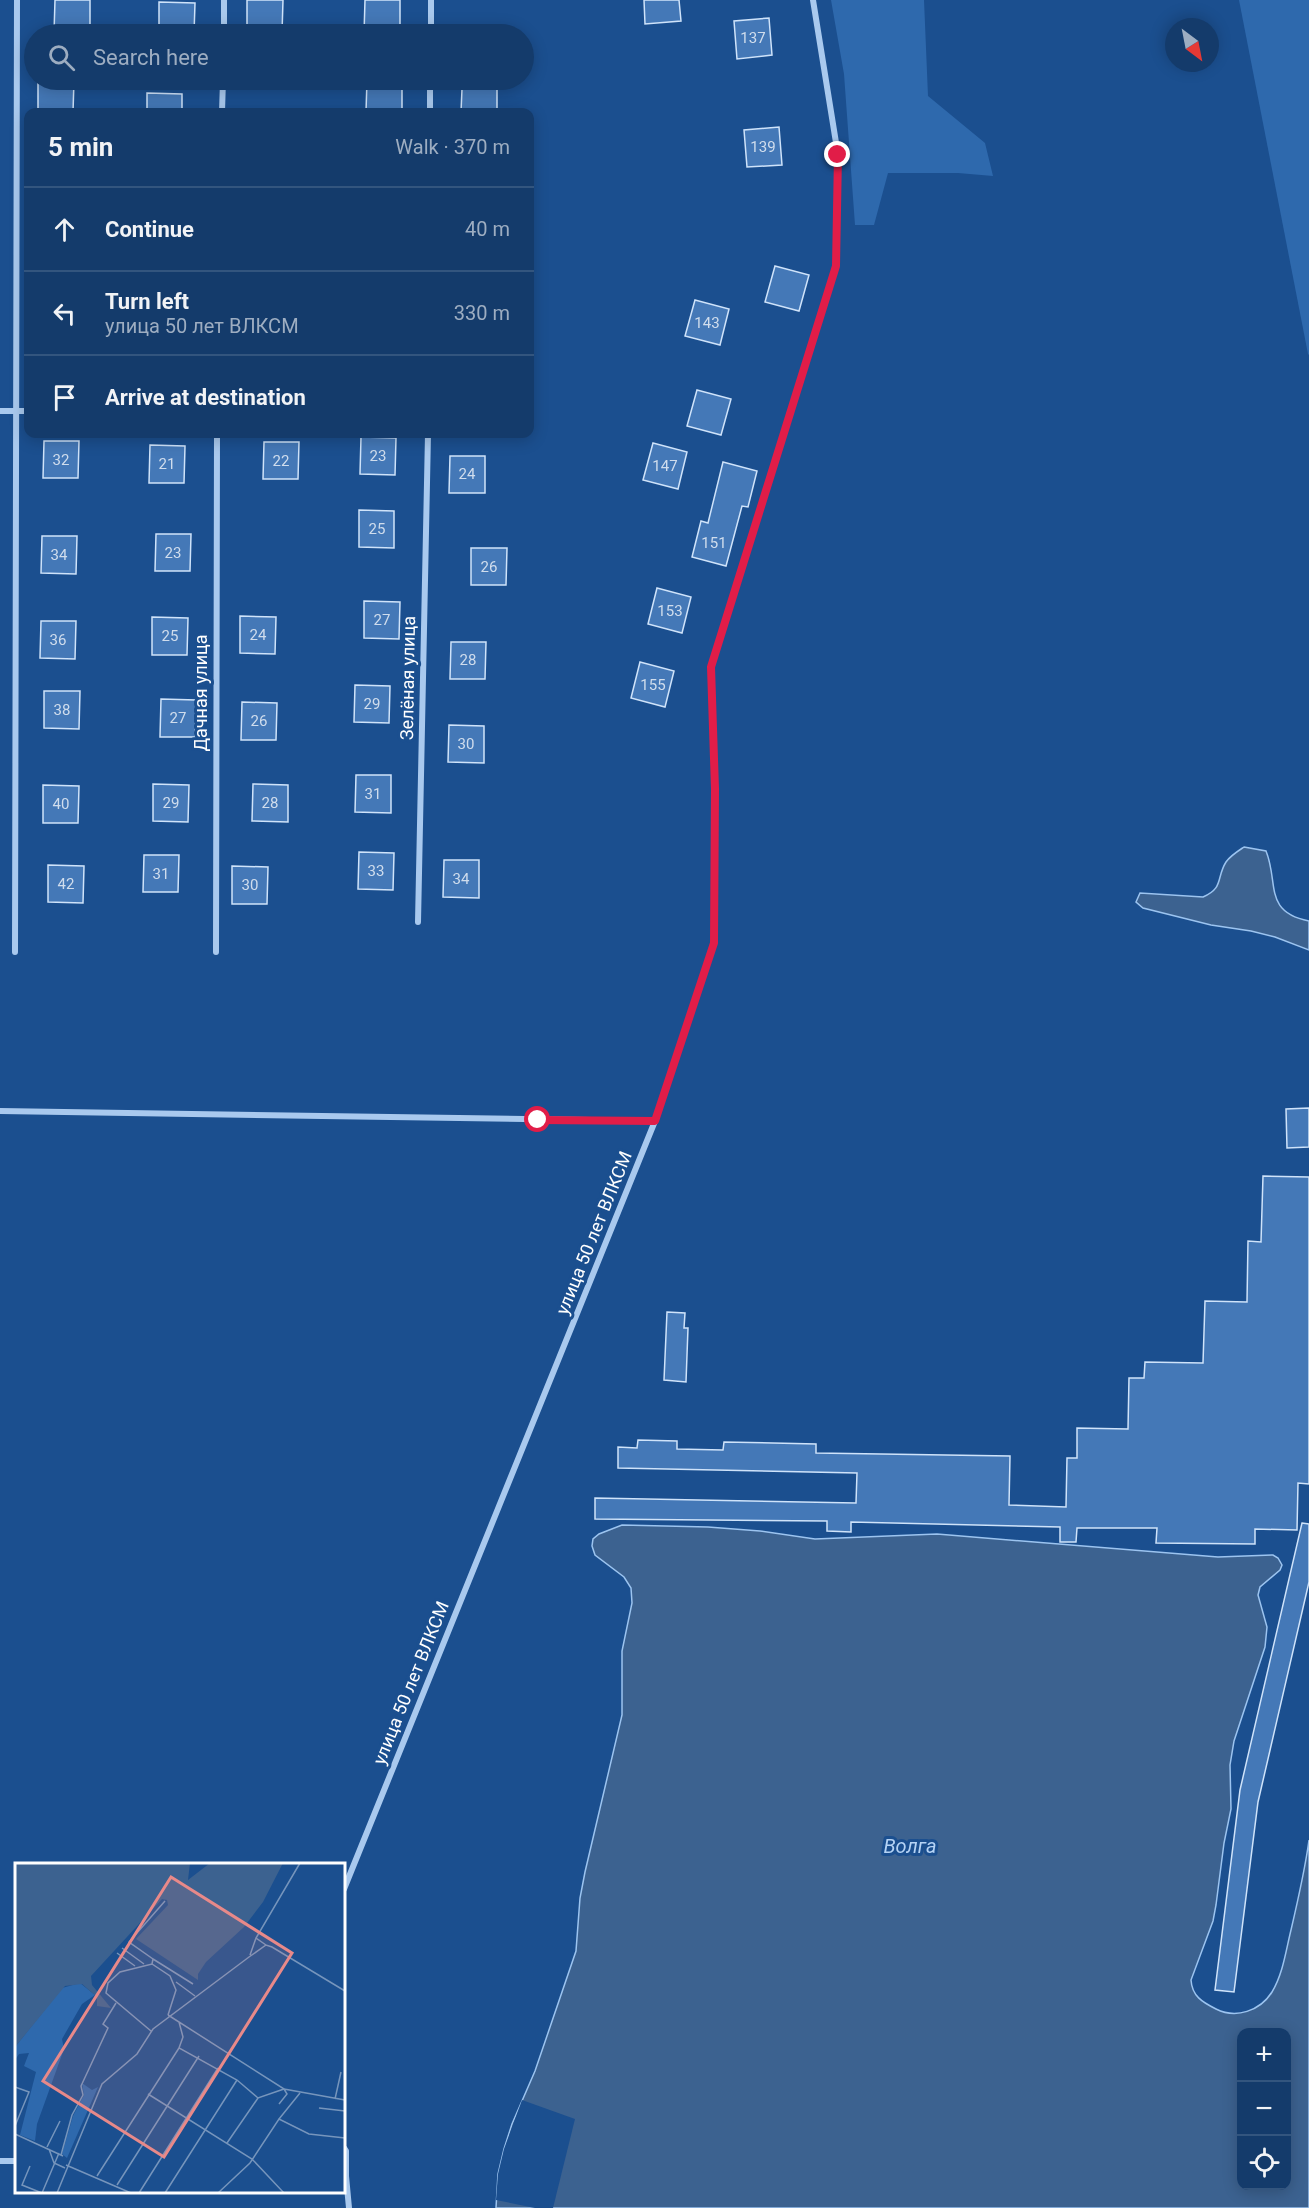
<!DOCTYPE html>
<html lang="en">
<head>
<meta charset="utf-8">
<style>
	:root { --surface:#143b6b; --page:#1d4271; --text:#f1f3f6; --muted:#9dadc1; --line:#33557e }
	body { margin:0; font-family:Roboto,sans-serif; background:var(--page); color:var(--text) }
	.controls { position:absolute; right:18px; bottom:18px; display:grid; overflow:hidden; border-radius:12px; box-shadow:0 3px 15px #0003 }
	.controls button { width:54px; height:54px; display:grid; place-items:center; padding:0; border:0; border-bottom:2px solid var(--line); background:var(--surface); color:var(--text); font:30px sans-serif }
	.compass { position:absolute; left:1165px; top:18px; width:54px; height:54px; border-radius:50%; background:var(--surface); box-shadow:0 3px 15px #0003; rotate:148deg }
	.stop { position:absolute; width:18px; height:18px; margin:-14px; border:4px solid #e11d48; border-radius:50%; background:#fff }
	.stop.end { background:#e11d48; border-color:#fff; box-shadow:0 2px 6px #0008 }
	.list { margin:0; padding:0; list-style:none }
	h2 { display:flex; justify-content:space-between; align-items:center; height:78px; margin:0; padding:0 24px; font-size:26px }
	h2 small { font-size:20px; font-weight:400; color:var(--muted) }
	.list li { display:grid; grid-template-columns:39px 1fr auto; gap:18px; align-items:center; box-sizing:border-box; height:84px; padding:0 24px; border-top:2px solid var(--line) }
	.list b { display:block; font-size:22px; white-space:nowrap }
	.list p { margin:0; font-size:20px; white-space:nowrap; color:var(--muted) }
	.list em { font-size:20px; font-style:normal; color:var(--muted) }
	.icon { flex:none; width:33px; height:33px; fill:none; stroke:currentColor; stroke-width:2; stroke-linecap:round; stroke-linejoin:round }
	.map { position:relative; flex:none; width:1309px; height:2208px; overflow:hidden }
	.search { position:absolute; background:var(--surface); box-shadow:0 3px 15px #0003; left:24px; top:24px; width:510px; height:66px; display:flex; align-items:center; gap:15px; box-sizing:border-box; padding:0 21px; border-radius:33px; color:var(--muted); font-size:22px }
	.panel { position:absolute; background:var(--surface); box-shadow:0 3px 15px #0003; left:24px; top:108px; width:510px; height:330px; border-radius:12px }
	.map>svg:first-child { display:block }
	.green { fill:#2e69ad }
	.water { fill:#3c6290; stroke:#9cc4f0; stroke-width:1.5; fill-rule:evenodd }
	.pier { fill:#1b4f8f }
	.building { fill:#4478b7; stroke:#cfe3fa; stroke-width:1.5 }
	.lines { fill:none; stroke-linecap:round; stroke-linejoin:round }
	.street { stroke:#a9c9ee; stroke-width:6 }
	.route { stroke:#e11d48; stroke-width:8 }
	.labels { text-anchor:middle; stroke-width:6; stroke-linejoin:round; paint-order:stroke }
	.number-label { font-size:15px; fill:#d0dded }
	.street-label { font-size:18px; fill:#fff; stroke:#1b4f8f }
	.water-label { font-size:20px; font-style:italic; fill:#b5d3f5; stroke:#1b4f8f }
	.inset-road { fill:none; stroke:#7695bc; stroke-width:1.5 }
	.view { fill:#e88989; fill-opacity:0.15; stroke:#e88989; stroke-width:3 }
	.inset-edge { fill:none; stroke:#fff; stroke-width:3 }
</style>
</head>
<body>
<div class="map">
<svg width="1309" height="2208" viewBox="0 0 1309 2208">
	<rect width="100%" height="100%" fill="#1b4f8f"/>
	<!-- green -->
	<g class="green">
		<polygon points="831,0 924,0 928,96 985,143 993,176 958,173 888,173 874,225 855,225 844,74"/>
		<polygon points="1239,0 1309,0 1309,355 1308,354"/>
	</g>
	<!-- water -->
	<g class="water">
		<path d="M1244,847L1266,851C1279,883 1263,912 1309,921V950L1275,937L1251,931L1211,925L1143,908L1136,902L1140,893L1203,897C1224,888 1216,878 1226,862C1230,856 1238,851 1244,847Z"/>
		<path d="M622,1525L708,1527L760,1531L815,1539L937,1534L1218,1557L1273,1555L1278,1558L1282,1565L1280,1570L1260,1587L1258,1595L1267,1627L1265,1647L1234,1741L1230,1765L1231,1809L1224,1843L1216,1905L1213,1921L1191,1980C1192,1996 1202,2002 1216,2009C1236,2019 1260,2011 1272,1992C1283,1974 1286,1950 1291,1930C1298,1900 1305,1870 1309,1840V2208H496L498,2174L504,2149L512,2124L535,2071L576,1951L580,1898L585,1872L622,1715V1651L632,1603L631,1588L624,1577L595,1555L592,1546L593,1539L599,1534ZM1242,2032H1286V2186H1242Z"/>
	</g>
	<!-- pier -->
	<polygon class="pier" points="522,2100 575,2119 553,2208 535,2208 496,2200 498,2174 504,2149"/>
	<!-- building -->
	<g class="building">
		<polygon points="55,0 90,0 90,33 54,33"/>
		<polygon points="247,0 283,0 282,33 247,33"/>
		<polygon points="365,0 400,0 400,34 364,34"/>
		<polygon points="644,0 679,0 681,21 645,24"/>
		<polygon points="159,2 195,3 194,34 159,34"/>
		<polygon points="769,18 772,55 737,59 734,21"/>
		<polygon points="38,80 74,80 73,112 38,112"/>
		<polygon points="367,80 402,81 402,112 366,112"/>
		<polygon points="462,89 497,89 497,112 461,112"/>
		<polygon points="147,93 182,94 182,112 147,112"/>
		<polygon points="779,127 782,165 747,167 744,130"/>
		<polygon points="775,266 809,275 799,311 765,302"/>
		<polygon points="695,300 729,309 720,345 685,336"/>
		<polygon points="697,390 731,399 721,435 687,426"/>
		<polygon points="361,437 396,438 395,475 360,474"/>
		<polygon points="44,441 79,441 78,478 43,478"/>
		<polygon points="264,442 299,442 298,479 263,479"/>
		<polygon points="653,443 687,452 678,489 643,480"/>
		<polygon points="150,445 185,446 184,483 149,483"/>
		<polygon points="450,456 485,456 485,493 449,493"/>
		<polygon points="723,462 757,471 748,507 742,506 726,566 692,557 701,521 708,523"/>
		<polygon points="359,510 394,511 394,548 359,547"/>
		<polygon points="156,534 191,534 190,571 155,571"/>
		<polygon points="42,536 77,536 76,574 41,573"/>
		<polygon points="471,548 507,548 506,585 471,585"/>
		<polygon points="657,588 691,597 682,633 648,624"/>
		<polygon points="364,601 400,602 399,639 364,638"/>
		<polygon points="240,616 276,617 275,654 240,653"/>
		<polygon points="152,617 188,618 187,655 152,655"/>
		<polygon points="41,621 76,621 75,659 40,658"/>
		<polygon points="451,642 486,642 485,679 450,679"/>
		<polygon points="640,662 674,671 665,707 631,698"/>
		<polygon points="355,685 390,686 389,723 354,722"/>
		<polygon points="44,691 80,691 79,729 44,728"/>
		<polygon points="161,699 196,700 195,737 160,737"/>
		<polygon points="242,702 277,703 276,740 241,740"/>
		<polygon points="449,725 484,726 484,763 448,762"/>
		<polygon points="356,775 391,775 391,813 355,812"/>
		<polygon points="153,784 189,785 188,822 153,821"/>
		<polygon points="253,784 288,785 288,822 252,821"/>
		<polygon points="43,785 79,786 78,823 43,823"/>
		<polygon points="359,852 394,853 393,890 358,889"/>
		<polygon points="144,855 179,855 178,892 143,892"/>
		<polygon points="444,860 479,860 479,898 443,897"/>
		<polygon points="48,865 84,866 83,903 48,902"/>
		<polygon points="232,866 268,867 267,904 232,904"/>
		<polygon points="1309,1108 1309,1147 1287,1148 1286,1109"/>
		<polygon points="1263,1176 1309,1177 1309,1484 1298,1483 1297,1530 1255,1529 1255,1544 1156,1543 1157,1528 1077,1528 1076,1542 1060,1542 1060,1527 851,1522 851,1532 827,1531 827,1521 595,1519 595,1498 856,1503 857,1473 618,1468 618,1447 637,1448 638,1440 677,1441 677,1449 723,1450 724,1442 816,1444 816,1453 1010,1456 1009,1505 1066,1507 1067,1458 1077,1458 1077,1428 1128,1429 1129,1378 1144,1378 1145,1362 1203,1363 1205,1301 1247,1302 1248,1241 1261,1242"/>
		<polygon points="667,1312 685,1313 684,1328 688,1328 686,1382 664,1380"/>
		<polygon points="1302,1523 1309,1524 1309,1582 1258,1802 1234,1992 1215,1990 1240,1790"/>
	</g>
	<g class="lines">
		<!-- street -->
		<g class="street">
			<polyline points="224,34 224,0"/>
			<polyline points="431,34 431,0"/>
			<polyline points="222,112 223,80"/>
			<polyline points="430,112 430,80"/>
			<polyline points="0,411 28,411"/>
			<polyline points="418,922 428,434"/>
			<polyline points="15,952 17,0"/>
			<polyline points="216,952 217,434"/>
			<polyline points="0,1111 655,1121"/>
			<polyline points="344,1889 655,1121 714,943 715,789 711,667 836,266 838,155 813,0"/>
			<polyline points="344,2148 346,2151 346,2176 349,2208"/>
			<polyline points="0,2161 16,2161"/>
		</g>
	</g>
	<g class="lines">
		<!-- route -->
		<polyline class="route" points="538,1120 655,1121 714,943 715,789 711,667 836,266 838,155"/>
	</g>
	<g class="labels">
		<!-- number labels -->
		<g class="number-label">
			<text x="753" y="43">137</text>
			<text x="763" y="152">139</text>
			<text x="707" y="328">143</text>
			<text x="378" y="461">23</text>
			<text x="61" y="465">32</text>
			<text x="281" y="466">22</text>
			<text x="167" y="469">21</text>
			<text x="665" y="471">147</text>
			<text x="467" y="479">24</text>
			<text x="377" y="534">25</text>
			<text x="714" y="548">151</text>
			<text x="173" y="558">23</text>
			<text x="59" y="560">34</text>
			<text x="489" y="572">26</text>
			<text x="670" y="616">153</text>
			<text x="382" y="625">27</text>
			<text x="258" y="640">24</text>
			<text x="170" y="641">25</text>
			<text x="58" y="645">36</text>
			<text x="468" y="665">28</text>
			<text x="653" y="690">155</text>
			<text x="372" y="709">29</text>
			<text x="62" y="715">38</text>
			<text x="178" y="723">27</text>
			<text x="259" y="726">26</text>
			<text x="466" y="749">30</text>
			<text x="373" y="799">31</text>
			<text x="171" y="808">29</text>
			<text x="270" y="808">28</text>
			<text x="61" y="809">40</text>
			<text x="376" y="876">33</text>
			<text x="161" y="879">31</text>
			<text x="461" y="884">34</text>
			<text x="66" y="889">42</text>
			<text x="250" y="890">30</text>
		</g>
		<!-- street labels -->
		<g class="street-label">
			<text transform="translate(408 678) rotate(-89)" y="6">Зелёная улица</text>
			<text transform="translate(201 693) rotate(-90)" y="6">Дачная улица</text>
			<text transform="translate(594 1233) rotate(-68)" y="6">улица 50 лет ВЛКСМ</text>
			<text transform="translate(411 1683) rotate(-68)" y="6">улица 50 лет ВЛКСМ</text>
		</g>
		<!-- water labels -->
		<g class="water-label">
			<text x="910" y="1853">Волга</text>
		</g>
	</g>
	<!-- overview -->
	<g transform="translate(15 1863)">
		<rect width="330" height="330" fill="#1b4f8f"/>
		<path d="M65,120L80,132L67,141L47,176L49,186L22,261L20,278L5,272L21,209L9,203L14,190L4,191L0,197V184L47,125ZM67,220L77,227L83,224L52,295L47,291L58,253L69,232Z" fill="#2e69ad"/>
		<path d="M0,0H175L173,17L195,0H268L248,39L229,64L191,99L183,111V117L121,76L153,42L152,37L147,36L76,113L77,122L96,145L82,143V134L67,121L50,123L0,184Z" fill="#3c6290"/>
		<path class="inset-road" d="M251,82L241,75L285,0M107,85L129,101M102,90L120,103M235,92L241,75M138,96L178,121M137,101L138,96L114,79L150,38M161,119L180,133M153,152L269,226L330,237M164,159L168,174L164,185L222,217L243,235L269,226L272,231L264,241M136,168L91,130L93,120L105,109L137,101L155,113L161,127L153,152M0,224L14,229L0,263M133,231L237,296L269,330M320,236L326,209M304,245L330,248M264,256L285,230M0,271L48,293M212,280L243,235M32,284L45,258M34,286L39,300L50,305M46,292L57,252L68,232L66,223L93,165L88,161L101,140M51,302L116,330M15,303L7,322L27,330M82,313L164,185M102,322L184,193M27,330L44,290M42,330L87,221L122,191L138,166L234,94L251,82L257,84L330,128M124,330L203,205M150,330L222,217M203,330L235,300L264,256L294,271L330,275"/>
		<path class="view" d="M156,14L277,90L149,294L28,218Z"/>
		<rect width="330" height="330" class="inset-edge"/>
	</g>
</svg>
<div class="controls">
<button>+</button>
<button>−</button>
<button><svg class="icon" aria-label="locate" viewBox="0 0 24 24"><circle cx="12" cy="12" r="6"/><path d="M12 2v4M12 18v4M2 12h4M18 12h4"/></svg></button>
</div>
<svg class="compass" viewBox="-18 -18 36 36"><path d="M0-13l5 13h-10z" fill="#e53935"/><path d="M0 13l5-13h-10z" fill="#9dadc1"/></svg>
<div class="stop" style="left:538px;top:1120px"></div>
<div class="stop end" style="left:838px;top:155px"></div>
<div class="search"><svg class="icon" aria-label="search" viewBox="0 0 24 24"><circle cx="10" cy="10" r="6"/><path d="M15 15l6 6"/></svg>Search here</div>
<section class="panel">
<h2>5 min<small>Walk · 370 m</small></h2>
<ul class="list">
<li><svg class="icon" aria-label="ahead" viewBox="0 0 24 24"><path d="M12 20V5M6 11l6-6 6 6"/></svg><div><b>Continue</b></div><em>40 m</em></li>
<li><svg class="icon" aria-label="left" viewBox="0 0 24 24"><path d="M17 20v-9H6M10 6l-5 5 5 5"/></svg><div><b>Turn left</b><p>улица 50 лет ВЛКСМ</p></div><em>330 m</em></li>
<li><svg class="icon" aria-label="arrive" viewBox="0 0 24 24"><path d="M6 21V4h12l-3 4 3 4H6"/></svg><div><b>Arrive at destination</b></div></li>
</ul>
</section>
</div>
</body>
</html>
